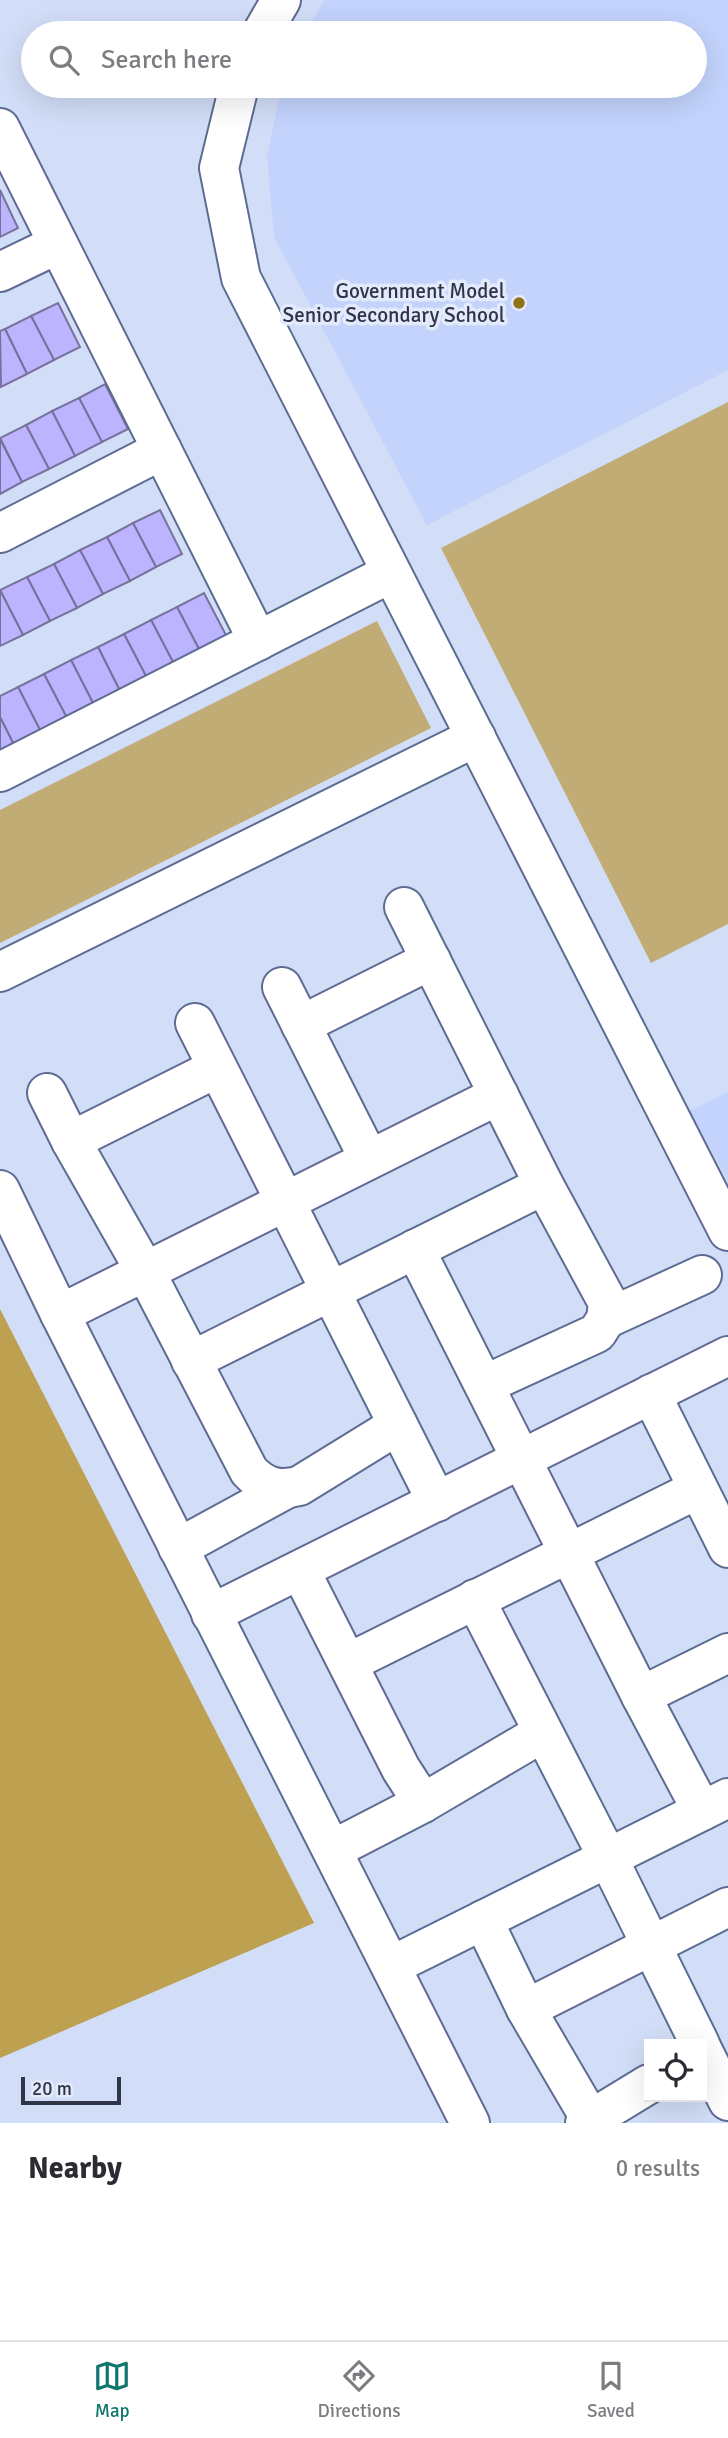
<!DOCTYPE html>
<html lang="en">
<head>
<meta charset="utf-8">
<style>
	:root { --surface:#fff; --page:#f7f7f7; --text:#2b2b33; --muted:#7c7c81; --line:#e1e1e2; --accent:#0f766e }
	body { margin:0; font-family:Signika,sans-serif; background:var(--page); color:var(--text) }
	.controls { position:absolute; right:21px; bottom:21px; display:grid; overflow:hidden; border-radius:0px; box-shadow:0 7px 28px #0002 }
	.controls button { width:63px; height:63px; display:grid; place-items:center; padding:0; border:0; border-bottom:2px solid var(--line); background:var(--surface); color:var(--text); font:35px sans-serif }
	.scale { position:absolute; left:21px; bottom:18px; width:100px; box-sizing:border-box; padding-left:7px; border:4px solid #2f3547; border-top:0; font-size:19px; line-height:24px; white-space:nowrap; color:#2f3547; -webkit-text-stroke:5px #e3eafc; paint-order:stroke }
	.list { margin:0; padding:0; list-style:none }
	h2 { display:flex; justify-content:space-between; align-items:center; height:91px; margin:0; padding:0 28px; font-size:30px }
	h2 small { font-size:23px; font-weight:400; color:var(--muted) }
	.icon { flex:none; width:38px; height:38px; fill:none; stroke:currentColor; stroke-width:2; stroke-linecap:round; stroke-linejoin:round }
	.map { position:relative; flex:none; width:728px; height:2123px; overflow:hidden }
	.search { position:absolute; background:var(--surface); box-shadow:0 7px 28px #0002; left:21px; right:21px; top:21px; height:77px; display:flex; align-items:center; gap:18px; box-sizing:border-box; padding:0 24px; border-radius:38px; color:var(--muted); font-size:26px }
	.sheet { height:217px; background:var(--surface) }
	nav { display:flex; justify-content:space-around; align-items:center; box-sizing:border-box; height:98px; border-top:2px solid var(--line); background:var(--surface); font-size:19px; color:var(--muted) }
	nav a { display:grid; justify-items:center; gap:4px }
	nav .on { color:var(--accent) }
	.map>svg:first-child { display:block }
	.built { fill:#c3d3fc }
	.green { fill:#c1ac76 }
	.forest { fill:#bda050 }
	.building { fill:#bdb4ff; stroke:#77729c; stroke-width:2 }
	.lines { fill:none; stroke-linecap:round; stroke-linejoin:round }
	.minor-casing { stroke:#5e6c94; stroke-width:42 }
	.minor { stroke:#fff; stroke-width:38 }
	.poi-dot { fill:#907217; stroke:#e3eafc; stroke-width:2.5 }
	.labels { text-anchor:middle; stroke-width:7; stroke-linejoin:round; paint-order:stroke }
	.poi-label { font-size:21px; fill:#2f3547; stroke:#e3eafc; text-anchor:end }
</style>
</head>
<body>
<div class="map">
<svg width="728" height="2123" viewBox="0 0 728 2123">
	<rect width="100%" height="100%" fill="#d2ddf7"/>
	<!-- built -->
	<g class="built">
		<polygon points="324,0 728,0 728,370 427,525 274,237 267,156 282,86 695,86 695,33 306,33"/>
		<polygon points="728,1092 728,1181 690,1111"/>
	</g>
	<!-- green -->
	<g class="green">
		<polygon points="728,402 728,924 651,963 441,548"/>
		<polygon points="377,621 431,728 0,943 0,810"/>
	</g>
	<!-- forest -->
	<polygon class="forest" points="0,1309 314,1923 0,2058"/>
	<!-- building -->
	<g class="building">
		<polygon points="0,190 18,228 0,237"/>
		<polygon points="58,303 80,347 54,360 31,316"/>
		<polygon points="31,316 54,360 27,374 5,329"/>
		<polygon points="5,329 27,374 1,387 0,331"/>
		<polygon points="105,384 128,429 102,442 79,398"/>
		<polygon points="79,398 102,442 75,456 52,411"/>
		<polygon points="52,411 75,456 49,469 26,425"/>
		<polygon points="26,425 49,469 22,482 0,438"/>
		<polygon points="0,439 22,482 0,494"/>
		<polygon points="160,510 182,554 156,567 133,523"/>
		<polygon points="133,523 156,567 130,581 107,537"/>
		<polygon points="107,537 130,581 103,594 80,550"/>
		<polygon points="80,550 103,594 77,608 54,564"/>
		<polygon points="54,564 77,608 50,621 27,577"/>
		<polygon points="27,577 50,621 23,635 0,590"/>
		<polygon points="0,590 23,635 0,646"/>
		<polygon points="204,593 227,637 200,651 177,607"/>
		<polygon points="177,607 200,651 174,664 151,620"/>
		<polygon points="151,620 174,664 147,678 124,634"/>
		<polygon points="124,634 147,678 120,691 98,647"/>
		<polygon points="98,647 120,691 94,705 71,660"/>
		<polygon points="71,660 94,705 67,718 44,674"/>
		<polygon points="44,674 67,718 41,732 18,687"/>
		<polygon points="18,687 41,732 14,745 0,717 0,696"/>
		<polygon points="0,717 14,745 0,752"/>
	</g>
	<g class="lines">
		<defs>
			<g id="minor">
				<polyline points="262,33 281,0"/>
				<polyline points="239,86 219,168 241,278 728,1231"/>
				<polyline points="0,128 258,641"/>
				<polyline points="0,272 58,244"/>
				<polyline points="0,533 162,450"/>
				<polyline points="0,772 391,573"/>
				<polyline points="404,907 544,1185 608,1303 606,1319 597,1333 484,1385"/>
				<polyline points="0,972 476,737"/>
				<polyline points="282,987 369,1159"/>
				<polyline points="195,1023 437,1502"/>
				<polyline points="301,1025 431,960"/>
				<path d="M47,1093L71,1141L145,1271L249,1471C264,1487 278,1491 299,1486L398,1425"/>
				<polyline points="71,1141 217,1068"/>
				<polyline points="0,1190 60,1314 470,2123"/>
				<polyline points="415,1249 641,1696 702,1811"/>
				<polyline points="60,1314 499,1095"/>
				<polyline points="606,1319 702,1275"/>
				<polyline points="191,1361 544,1185"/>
				<polyline points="651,1394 728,1548"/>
				<polyline points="178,1548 286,1489"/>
				<polyline points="300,1570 401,1769 423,1803"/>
				<polyline points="475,1599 608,1858 700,2044"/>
				<polyline points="211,1614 728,1356"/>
				<polyline points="348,1663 698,1489"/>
				<polyline points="641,1696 728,1653"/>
				<polyline points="332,1850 423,1803 542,1733"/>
				<polyline points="483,1920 526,2009 591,2120"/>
				<polyline points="391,1966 728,1798"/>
				<polyline points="526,2009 728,1907"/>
				<polyline points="702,2049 728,2101"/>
				<polyline points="585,2123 649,2084"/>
			</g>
		</defs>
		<!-- minor casing -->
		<use href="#minor" class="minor-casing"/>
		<!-- minor -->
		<use href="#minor" class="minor"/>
	</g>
	<!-- markers -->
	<circle class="poi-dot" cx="519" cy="303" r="7"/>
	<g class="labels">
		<!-- poi labels -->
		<g class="poi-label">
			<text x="505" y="298">Government Model<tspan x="505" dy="24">Senior Secondary School</tspan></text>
		</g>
	</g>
</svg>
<div class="controls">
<button><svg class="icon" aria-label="locate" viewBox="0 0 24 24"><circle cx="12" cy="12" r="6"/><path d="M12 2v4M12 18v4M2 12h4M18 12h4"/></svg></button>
</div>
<div class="scale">20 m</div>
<div class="search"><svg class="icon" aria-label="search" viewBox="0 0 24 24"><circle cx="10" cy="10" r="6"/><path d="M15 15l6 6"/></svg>Search here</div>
</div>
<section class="sheet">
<h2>Nearby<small>0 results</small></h2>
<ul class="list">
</ul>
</section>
<nav>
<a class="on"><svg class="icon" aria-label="map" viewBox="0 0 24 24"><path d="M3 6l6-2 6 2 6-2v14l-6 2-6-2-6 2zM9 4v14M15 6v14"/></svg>Map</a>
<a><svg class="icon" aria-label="directions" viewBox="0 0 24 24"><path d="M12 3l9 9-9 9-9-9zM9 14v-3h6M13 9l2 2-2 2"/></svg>Directions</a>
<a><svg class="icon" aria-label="saved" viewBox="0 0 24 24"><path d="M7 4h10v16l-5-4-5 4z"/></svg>Saved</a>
</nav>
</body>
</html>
